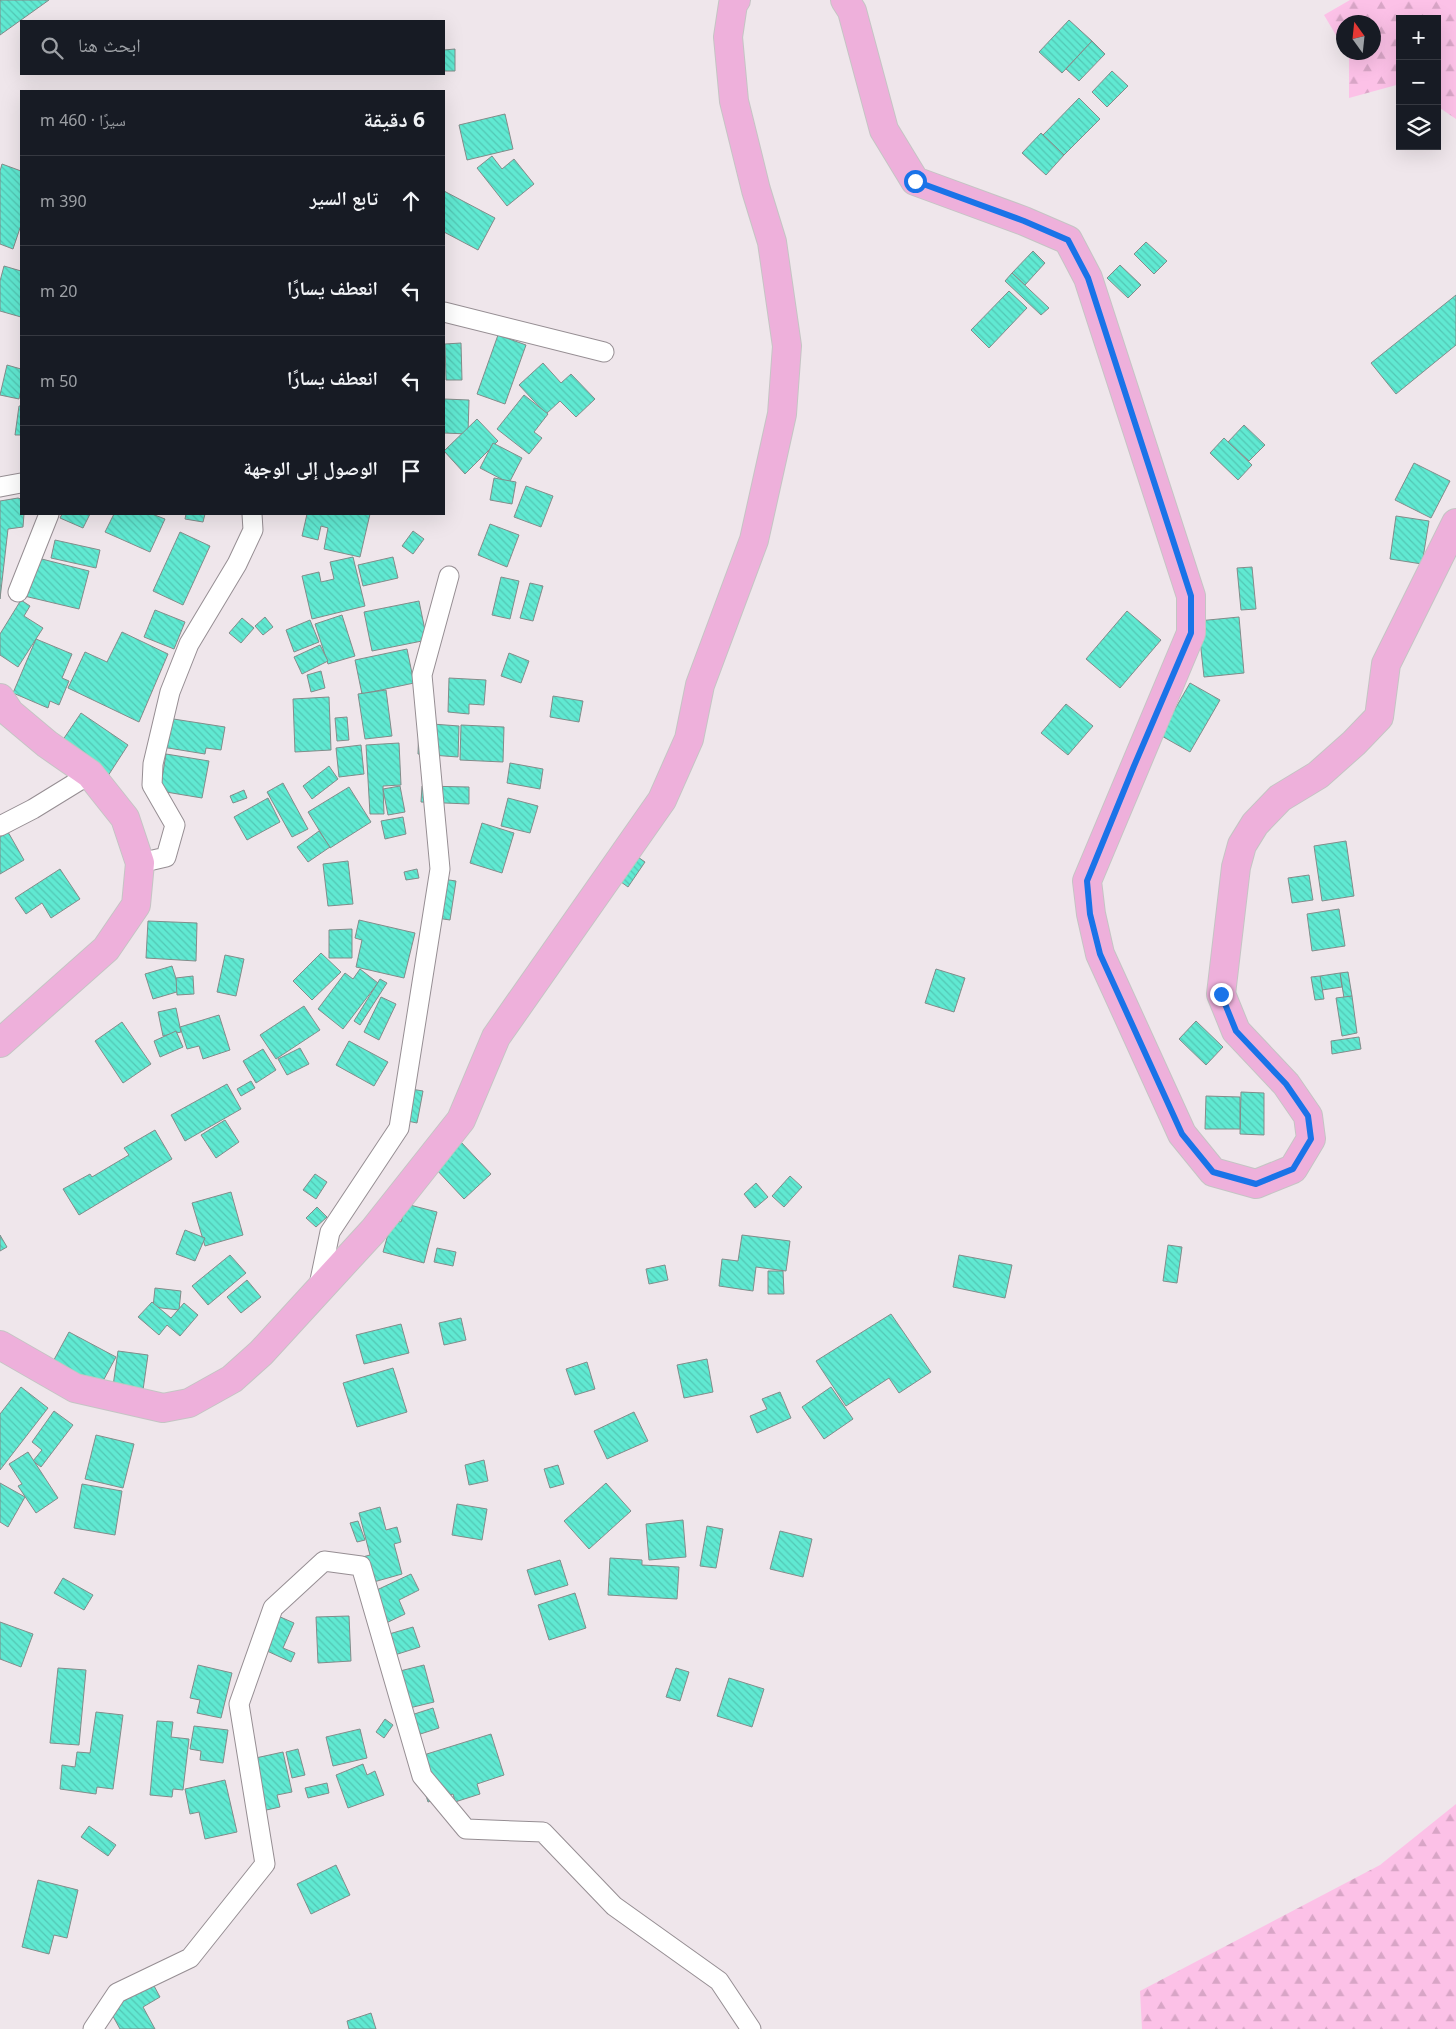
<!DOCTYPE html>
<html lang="ar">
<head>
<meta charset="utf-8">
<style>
	:root { --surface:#171b24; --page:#20242c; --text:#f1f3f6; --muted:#9ea1a6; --line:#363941 }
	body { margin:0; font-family:"Noto Sans","Noto Naskh Arabic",sans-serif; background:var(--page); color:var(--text); direction:rtl }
	.controls { position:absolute; right:15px; top:15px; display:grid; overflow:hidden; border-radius:0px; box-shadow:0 5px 20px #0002 }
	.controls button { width:45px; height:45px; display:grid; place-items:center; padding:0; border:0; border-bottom:1px solid var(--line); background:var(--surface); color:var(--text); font:25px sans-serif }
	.compass { position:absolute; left:1336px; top:15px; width:45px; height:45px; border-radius:50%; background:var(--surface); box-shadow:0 5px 20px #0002; rotate:345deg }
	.stop { position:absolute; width:15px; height:15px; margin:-11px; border:4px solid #1a73e8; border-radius:50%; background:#fff }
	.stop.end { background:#1a73e8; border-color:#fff; box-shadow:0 1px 5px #0008 }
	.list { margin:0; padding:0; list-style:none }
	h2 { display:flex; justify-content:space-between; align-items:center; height:65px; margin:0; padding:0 20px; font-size:21px }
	h2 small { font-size:16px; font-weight:400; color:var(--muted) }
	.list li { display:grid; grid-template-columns:32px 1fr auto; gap:15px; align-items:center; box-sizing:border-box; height:90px; padding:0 20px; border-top:1px solid var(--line) }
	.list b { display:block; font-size:19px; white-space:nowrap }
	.list em { font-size:16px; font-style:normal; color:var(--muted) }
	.icon { flex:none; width:28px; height:28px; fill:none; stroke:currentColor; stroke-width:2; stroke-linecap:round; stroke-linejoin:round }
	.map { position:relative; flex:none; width:1456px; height:2029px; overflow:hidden; direction:ltr }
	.search { position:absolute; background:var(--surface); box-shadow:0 5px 20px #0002; left:20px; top:20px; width:425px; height:55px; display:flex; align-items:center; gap:12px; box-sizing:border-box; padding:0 18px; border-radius:0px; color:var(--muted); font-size:19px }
	.panel { position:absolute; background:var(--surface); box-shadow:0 5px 20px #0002; left:20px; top:90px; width:425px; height:425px; border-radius:0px; direction:rtl }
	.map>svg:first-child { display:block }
	.forest { fill:url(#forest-firs) }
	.building { fill:url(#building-back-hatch); stroke:#838c8a }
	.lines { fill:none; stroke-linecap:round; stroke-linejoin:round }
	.minor-casing { stroke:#968e93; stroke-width:21 }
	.primary-casing { stroke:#c5c4c4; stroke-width:30 }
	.minor { stroke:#fff; stroke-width:19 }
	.primary { stroke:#eeb0db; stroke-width:28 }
	.route { stroke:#1a73e8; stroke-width:6 }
</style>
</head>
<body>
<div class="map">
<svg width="1456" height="2029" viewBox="0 0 1456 2029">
	<defs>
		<pattern id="forest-firs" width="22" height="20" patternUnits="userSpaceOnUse" patternTransform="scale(1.25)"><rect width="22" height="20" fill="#fcc1e7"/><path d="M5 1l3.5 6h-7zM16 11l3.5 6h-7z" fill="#d8a5c6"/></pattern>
		<pattern id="building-back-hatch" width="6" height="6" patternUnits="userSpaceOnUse" patternTransform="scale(1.25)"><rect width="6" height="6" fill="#60e9d2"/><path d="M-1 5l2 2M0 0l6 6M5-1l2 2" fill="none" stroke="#53c7b4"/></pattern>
	</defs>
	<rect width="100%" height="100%" fill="#efe6eb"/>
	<!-- forest -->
	<g class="forest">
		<polygon points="1350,0 1456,0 1456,119 1437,106 1437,19 1400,19 1400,84 1349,98 1349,57 1347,53 1374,52 1374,22 1344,22 1343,47 1324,15"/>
		<polygon points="1456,1804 1456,2029 1142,2029 1140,1991 1380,1865"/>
	</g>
	<!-- building -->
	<g class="building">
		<polygon points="0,0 49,0 0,35"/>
		<polygon points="1069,20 1092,41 1062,73 1039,52"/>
		<polygon points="1092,41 1105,54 1079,81 1066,69"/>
		<polygon points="455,49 455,71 444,71 444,50"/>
		<polygon points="1112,71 1128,86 1107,107 1092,92"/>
		<polygon points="1079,98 1100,119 1064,155 1043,135"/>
		<polygon points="505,114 513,149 467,160 459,125"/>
		<polygon points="1041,133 1064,155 1046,175 1022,153"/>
		<polygon points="492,156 502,169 514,159 534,184 507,206 477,168"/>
		<polygon points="2,164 21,171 21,225 13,249 0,244 0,171"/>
		<polygon points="444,191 495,218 478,250 444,232"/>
		<polygon points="1146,242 1167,261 1154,274 1134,254"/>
		<polygon points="1033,251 1045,263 1025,285 1012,273"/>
		<polygon points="1120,265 1141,285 1128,298 1107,278"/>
		<polygon points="4,266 21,271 21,317 0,311 0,281"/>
		<polygon points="1012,273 1049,308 1041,315 1005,281"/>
		<polygon points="1009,291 1027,308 989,348 971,330"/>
		<polygon points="1456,295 1456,345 1396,394 1371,363"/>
		<polygon points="498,335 526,345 505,404 477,394"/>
		<polygon points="461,343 462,380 446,380 445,344"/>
		<polygon points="543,363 561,383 571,374 595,399 576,417 560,401 546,414 519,385"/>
		<polygon points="7,365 21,369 21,390 19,399 0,395"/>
		<polygon points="524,395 548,414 534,432 542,438 529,454 497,429"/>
		<polygon points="444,399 469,400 468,434 444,433"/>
		<polygon points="19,406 21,406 21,435 15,435"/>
		<polygon points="477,419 498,441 465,474 444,451"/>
		<polygon points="1244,425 1265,445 1249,461 1228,442"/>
		<polygon points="1224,438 1252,465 1238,480 1210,453"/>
		<polygon points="493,443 522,458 509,483 480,468"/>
		<polygon points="1414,463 1450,481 1431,518 1395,500"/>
		<polygon points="494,478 516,482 512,504 490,500"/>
		<polygon points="526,486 553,496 541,527 514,517"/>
		<polygon points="18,498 21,499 21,514 24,514 23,527 8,529 0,599 0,501"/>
		<polygon points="62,514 90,514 83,528 60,518"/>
		<polygon points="114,514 152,514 165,519 150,552 105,532"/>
		<polygon points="186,514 205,514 203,522 185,519"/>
		<polygon points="307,514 370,514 360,557 324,549 328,528 321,526 318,540 302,536"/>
		<polygon points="1396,516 1429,521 1422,564 1390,559"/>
		<polygon points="490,524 519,535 507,567 478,555"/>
		<polygon points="413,531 424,539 413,554 402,546"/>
		<polygon points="180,532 210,546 183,605 153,591"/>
		<polygon points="55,540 100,550 96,568 51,558"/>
		<polygon points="30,556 89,571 79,609 20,595"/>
		<polygon points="353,557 365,606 312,619 302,576 319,572 321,582 334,579 330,562"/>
		<polygon points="393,557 398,578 363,586 358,565"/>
		<polygon points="1252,567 1256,609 1241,610 1237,568"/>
		<polygon points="501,577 519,581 510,619 492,615"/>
		<polygon points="530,583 543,586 533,621 520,618"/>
		<polygon points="21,600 30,606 24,616 43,628 18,667 0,655 0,634"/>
		<polygon points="419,601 427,640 372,651 364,612"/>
		<polygon points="155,610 185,622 174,649 144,637"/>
		<polygon points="1127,611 1161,640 1120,688 1086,659"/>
		<polygon points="342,615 355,656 328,664 315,624"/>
		<polygon points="265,617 273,627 263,635 255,626"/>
		<polygon points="1239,617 1244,673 1204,677 1198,621"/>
		<polygon points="242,618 254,628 241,643 229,633"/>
		<polygon points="310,620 319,642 294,652 286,630"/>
		<polygon points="122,632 168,654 139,722 68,688 85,652 107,662"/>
		<polygon points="36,639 72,654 62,678 69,681 59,705 50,701 48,708 13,693"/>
		<polygon points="320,645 328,661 302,674 294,657"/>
		<polygon points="407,649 414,683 362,694 355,660"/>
		<polygon points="509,653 529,661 521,683 501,676"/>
		<polygon points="321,671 325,688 311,692 307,675"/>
		<polygon points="449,678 486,680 484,705 469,704 469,714 448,712"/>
		<polygon points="1190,683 1220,700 1190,752 1160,735"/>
		<polygon points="386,690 392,736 365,739 358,694"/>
		<polygon points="553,696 583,701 579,722 550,717"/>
		<polygon points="329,697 331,750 295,752 293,699"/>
		<polygon points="1066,704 1093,726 1068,755 1041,733"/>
		<polygon points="81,713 128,745 104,782 56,750"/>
		<polygon points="347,717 349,740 337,741 335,718"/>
		<polygon points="167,718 225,727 221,750 206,748 205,754 162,747"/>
		<polygon points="419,723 459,726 458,757 418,754"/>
		<polygon points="461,725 504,727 503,762 460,760"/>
		<polygon points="399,743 401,785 383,786 384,814 370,814 366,745"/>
		<polygon points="361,745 364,774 339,777 336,748"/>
		<polygon points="166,754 209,761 202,798 160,791"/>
		<polygon points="510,763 543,769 540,789 507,783"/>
		<polygon points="329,766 338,779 312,799 303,786"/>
		<polygon points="283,783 308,829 292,837 267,792"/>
		<polygon points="400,786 405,812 388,815 383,789"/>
		<polygon points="422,786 469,787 469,804 421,802"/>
		<polygon points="349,787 371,822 330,848 308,812"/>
		<polygon points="244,790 247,798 233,803 230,796"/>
		<polygon points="268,798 280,822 247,840 234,817"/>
		<polygon points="508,798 538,806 530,833 501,826"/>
		<polygon points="403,817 406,834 385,839 381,821"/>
		<polygon points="482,823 514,833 502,873 470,863"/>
		<polygon points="319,831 330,847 308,862 297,847"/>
		<polygon points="8,832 24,860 0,874 0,837"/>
		<polygon points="1346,841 1354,896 1322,901 1314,846"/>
		<polygon points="628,850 645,862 628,887 610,874"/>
		<polygon points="348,861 353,904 328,906 323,864"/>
		<polygon points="60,869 80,899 51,918 42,903 26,914 15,898"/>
		<polygon points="417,869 419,878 406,880 404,872"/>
		<polygon points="1309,875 1313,900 1292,903 1288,878"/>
		<polygon points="435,878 456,881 450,920 430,917"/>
		<polygon points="1339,909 1345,946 1312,951 1307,914"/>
		<polygon points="359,920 415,933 404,978 356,967 362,940 355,938"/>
		<polygon points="148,921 197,923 196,961 146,958"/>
		<polygon points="352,929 352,958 329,958 329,930"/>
		<polygon points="321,953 341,972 312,1000 293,981"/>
		<polygon points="225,955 244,959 236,996 217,992"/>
		<polygon points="172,966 180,991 153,999 145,974"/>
		<polygon points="360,969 378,983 343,1029 318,1009 345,973 353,979"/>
		<polygon points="936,969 965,978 954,1012 925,1003"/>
		<polygon points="1348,972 1352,996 1344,998 1340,973"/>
		<polygon points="1340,973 1342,987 1322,990 1320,976"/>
		<polygon points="193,976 194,994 177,995 176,978"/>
		<polygon points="1320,976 1324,999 1315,1000 1311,977"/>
		<polygon points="380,979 387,983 360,1025 354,1021"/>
		<polygon points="1352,996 1357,1033 1342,1036 1336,998"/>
		<polygon points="381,997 396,1004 379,1040 364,1032"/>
		<polygon points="304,1006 320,1030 276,1059 260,1035"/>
		<polygon points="176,1008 181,1032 163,1036 158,1012"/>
		<polygon points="219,1015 230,1050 203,1059 199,1046 187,1049 180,1027"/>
		<polygon points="1196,1021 1223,1047 1206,1065 1179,1039"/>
		<polygon points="122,1022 151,1064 123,1083 95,1041"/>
		<polygon points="176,1031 183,1047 160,1057 154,1041"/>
		<polygon points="1359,1037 1361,1049 1332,1054 1331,1041"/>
		<polygon points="349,1041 388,1062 374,1086 336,1065"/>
		<polygon points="300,1048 309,1064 287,1075 278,1059"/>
		<polygon points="263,1049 276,1070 256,1083 243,1061"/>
		<polygon points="251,1081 255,1088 241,1096 237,1089"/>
		<polygon points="227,1084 241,1109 185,1141 171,1115"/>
		<polygon points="399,1087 423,1091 417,1123 393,1118"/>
		<polygon points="1241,1092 1264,1093 1264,1135 1240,1134"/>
		<polygon points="1206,1096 1240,1097 1240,1129 1205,1129"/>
		<polygon points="225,1120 239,1142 216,1158 201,1135"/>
		<polygon points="155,1130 172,1159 79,1215 63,1189 90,1174 92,1177 129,1155 124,1148"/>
		<polygon points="461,1142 491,1174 464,1199 434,1167"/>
		<polygon points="315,1174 327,1182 316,1199 303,1190"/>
		<polygon points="790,1176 802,1187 784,1207 772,1196"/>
		<polygon points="756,1183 768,1197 755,1208 744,1194"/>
		<polygon points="231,1192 243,1235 205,1246 192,1203"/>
		<polygon points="406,1204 437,1212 424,1263 383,1252 392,1220 401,1222"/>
		<polygon points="317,1207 327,1217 316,1227 306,1218"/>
		<polygon points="185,1230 205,1238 195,1261 176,1254"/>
		<polygon points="0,1235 7,1247 0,1251"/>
		<polygon points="742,1235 790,1241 786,1271 756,1267 753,1291 719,1286 722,1259 738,1261"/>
		<polygon points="1168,1245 1182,1247 1177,1283 1163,1281"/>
		<polygon points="437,1248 456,1252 453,1266 434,1262"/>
		<polygon points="230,1255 246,1273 208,1305 192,1286"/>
		<polygon points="959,1255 1012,1265 1005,1298 953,1287"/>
		<polygon points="665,1265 668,1280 649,1284 646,1269"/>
		<polygon points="768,1271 783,1271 784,1294 768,1294"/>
		<polygon points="247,1280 261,1297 241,1313 227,1297"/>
		<polygon points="155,1288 181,1291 179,1310 153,1307"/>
		<polygon points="152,1302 171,1318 184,1303 198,1315 180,1336 167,1325 159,1335 138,1317"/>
		<polygon points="891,1314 931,1372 899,1393 889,1378 846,1406 816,1361"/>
		<polygon points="461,1318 466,1340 444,1345 439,1323"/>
		<polygon points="401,1324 409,1353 364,1364 356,1335"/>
		<polygon points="69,1332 116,1357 96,1394 49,1369"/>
		<polygon points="118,1351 148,1355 143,1390 113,1386"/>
		<polygon points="707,1359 713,1392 684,1398 677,1365"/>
		<polygon points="587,1362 595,1389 575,1395 566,1369"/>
		<polygon points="393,1368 407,1412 357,1427 343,1383"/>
		<polygon points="21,1387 48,1408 0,1470 0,1414"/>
		<polygon points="831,1387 853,1419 824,1439 802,1407"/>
		<polygon points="780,1392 791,1418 757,1433 750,1416 767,1409 762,1399"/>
		<polygon points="54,1411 73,1425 41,1467 33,1461 42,1450 32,1442"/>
		<polygon points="634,1412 648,1441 607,1459 594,1431"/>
		<polygon points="96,1435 134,1444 123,1488 85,1479"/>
		<polygon points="28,1452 58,1498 36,1513 18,1486 22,1484 9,1464"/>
		<polygon points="484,1460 488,1481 469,1485 465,1465"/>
		<polygon points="558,1465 564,1484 550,1488 544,1469"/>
		<polygon points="0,1483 25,1497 8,1527 0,1522"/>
		<polygon points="606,1483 631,1511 589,1549 564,1521"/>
		<polygon points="82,1484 122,1491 115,1535 74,1528"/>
		<polygon points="457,1504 487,1509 482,1540 452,1535"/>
		<polygon points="380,1507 386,1530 397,1527 401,1542 394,1544 402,1574 363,1585 355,1559 370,1555 359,1513"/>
		<polygon points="683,1520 686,1557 649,1560 646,1524"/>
		<polygon points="358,1521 365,1540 357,1542 350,1523"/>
		<polygon points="707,1526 723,1529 716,1568 700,1566"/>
		<polygon points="780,1531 812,1539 803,1577 770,1569"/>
		<polygon points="610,1558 642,1560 642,1565 679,1567 677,1599 608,1595"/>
		<polygon points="560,1560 568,1585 535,1595 527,1570"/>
		<polygon points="411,1574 419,1590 399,1600 405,1614 380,1626 366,1595"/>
		<polygon points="63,1578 93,1595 84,1610 54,1593"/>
		<polygon points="575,1593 586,1628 549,1640 538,1605"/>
		<polygon points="269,1612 294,1623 283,1648 295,1653 291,1662 254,1645"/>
		<polygon points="349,1616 351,1661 318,1663 316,1617"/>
		<polygon points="0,1622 33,1634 21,1667 0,1659"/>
		<polygon points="413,1627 420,1647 385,1658 379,1637"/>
		<polygon points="198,1665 232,1673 221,1718 197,1713 200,1700 190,1698"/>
		<polygon points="424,1665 434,1702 397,1711 388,1674"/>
		<polygon points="58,1668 86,1670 79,1745 50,1743"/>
		<polygon points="676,1668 689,1672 680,1701 666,1697"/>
		<polygon points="729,1678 764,1689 752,1727 717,1716"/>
		<polygon points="433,1708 439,1728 408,1738 402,1718"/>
		<polygon points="96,1712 123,1715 113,1789 97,1787 96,1794 60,1789 62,1765 75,1767 77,1752 90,1753"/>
		<polygon points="385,1719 393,1725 384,1738 376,1732"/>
		<polygon points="157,1721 173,1722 171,1737 189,1739 183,1790 173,1789 172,1797 150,1795"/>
		<polygon points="194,1726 228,1730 223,1763 200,1760 201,1751 190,1749"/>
		<polygon points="360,1729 367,1758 333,1766 326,1737"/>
		<polygon points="491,1734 504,1775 477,1784 480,1794 455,1802 453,1794 428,1802 414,1758"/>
		<polygon points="298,1749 305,1775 292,1778 286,1752"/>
		<polygon points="283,1752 292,1792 277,1795 280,1807 262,1811 251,1759"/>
		<polygon points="363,1764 367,1775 375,1771 384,1795 348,1808 336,1775"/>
		<polygon points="225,1780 237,1832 205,1839 199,1812 190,1814 185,1789"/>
		<polygon points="327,1783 329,1793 308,1798 305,1788"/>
		<polygon points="89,1826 116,1845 108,1856 81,1837"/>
		<polygon points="336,1865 350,1895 311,1914 297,1884"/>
		<polygon points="38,1880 78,1890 67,1938 54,1935 49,1954 22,1947"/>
		<polygon points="153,1984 160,1997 143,2007 155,2029 120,2029 109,2009"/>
		<polygon points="371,2013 376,2029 349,2029 347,2021"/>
	</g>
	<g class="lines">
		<defs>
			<g id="minor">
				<polyline points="444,312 604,352"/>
				<polyline points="0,487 21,483"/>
				<polyline points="18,592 49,514"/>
				<polyline points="0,826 33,809 90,774"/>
				<polyline points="140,863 166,857 175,825 152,785 153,764 170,692 189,644 237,564 253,530 252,514"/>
				<polyline points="318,1290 330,1232 399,1128 440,869 422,675 449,576"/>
				<polyline points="93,2029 117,1993 190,1958 265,1864 239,1704 273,1608 324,1561 361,1566 422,1776 466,1829 543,1832 614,1906 719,1981 751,2029"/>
			</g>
			<g id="primary">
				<polyline points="845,0 852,11 884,130 915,181 1024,221 1068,240 1088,278 1191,596 1191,633 1087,881 1091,914 1100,954 1182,1134 1213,1172 1256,1184 1293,1169 1311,1139 1308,1116 1286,1084 1236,1031 1221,994 1236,867 1242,845 1255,824 1280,798 1318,775 1354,743 1379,717 1386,664 1456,523"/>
				<polyline points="0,698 10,713 47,744 90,774 125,818 140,863 136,905 106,949 0,1043"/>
				<polyline points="0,1345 75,1388 163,1408 189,1403 232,1379 261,1353 373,1231 461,1120 496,1037 662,800 689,739 700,685 754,540 782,414 787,346 772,242 756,190 734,101 728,37 733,4 736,0"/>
			</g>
		</defs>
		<!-- minor casing -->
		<use href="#minor" class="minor-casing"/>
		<!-- primary casing -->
		<use href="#primary" class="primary-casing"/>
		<!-- minor -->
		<use href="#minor" class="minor"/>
		<!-- primary -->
		<use href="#primary" class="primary"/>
	</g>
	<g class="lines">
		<!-- route -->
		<polyline class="route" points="915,181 1024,221 1068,240 1088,278 1191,596 1191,633 1134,766 1087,881 1090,914 1100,954 1182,1134 1213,1172 1256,1184 1293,1169 1311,1139 1308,1116 1286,1084 1236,1031 1221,994"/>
	</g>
</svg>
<div class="controls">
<button>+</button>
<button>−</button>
<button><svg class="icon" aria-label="layers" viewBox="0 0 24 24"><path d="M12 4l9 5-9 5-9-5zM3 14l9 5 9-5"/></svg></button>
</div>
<svg class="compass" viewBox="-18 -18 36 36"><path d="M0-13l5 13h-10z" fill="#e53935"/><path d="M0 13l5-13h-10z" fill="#9ea1a6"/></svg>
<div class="stop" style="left:915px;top:181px"></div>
<div class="stop end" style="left:1221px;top:994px"></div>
<div class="search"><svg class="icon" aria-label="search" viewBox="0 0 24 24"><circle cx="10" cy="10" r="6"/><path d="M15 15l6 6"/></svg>ابحث هنا</div>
<section class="panel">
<h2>6 دقيقة<small>سيرًا · 460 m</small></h2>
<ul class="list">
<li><svg class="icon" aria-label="ahead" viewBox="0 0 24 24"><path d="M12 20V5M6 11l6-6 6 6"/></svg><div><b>تابع السير</b></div><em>390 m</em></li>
<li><svg class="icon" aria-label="left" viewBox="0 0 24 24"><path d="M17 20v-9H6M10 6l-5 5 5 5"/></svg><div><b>انعطف يسارًا</b></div><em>20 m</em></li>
<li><svg class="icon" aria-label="left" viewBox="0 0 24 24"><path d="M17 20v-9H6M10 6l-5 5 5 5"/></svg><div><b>انعطف يسارًا</b></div><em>50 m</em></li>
<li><svg class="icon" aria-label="arrive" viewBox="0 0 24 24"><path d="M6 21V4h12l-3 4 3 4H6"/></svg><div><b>الوصول إلى الوجهة</b></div></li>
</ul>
</section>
</div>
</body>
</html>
